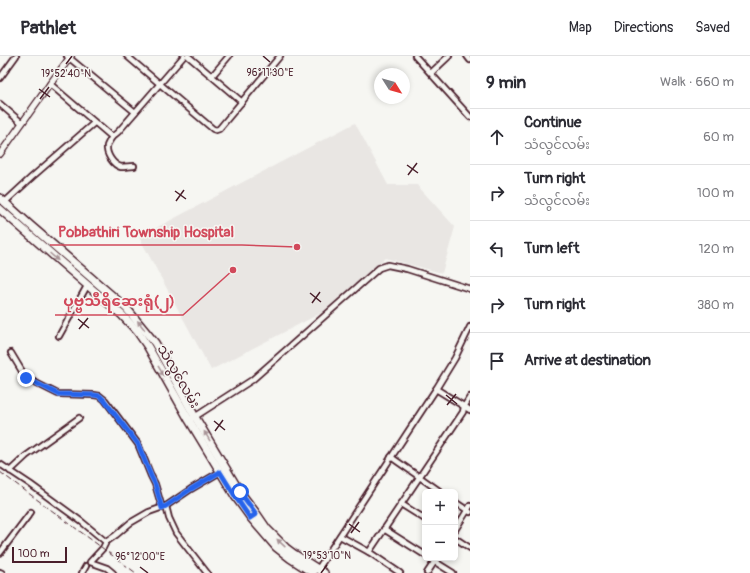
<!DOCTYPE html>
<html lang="en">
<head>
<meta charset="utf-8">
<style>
	:root { --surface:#fff; --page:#f7f7f7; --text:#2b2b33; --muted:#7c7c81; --line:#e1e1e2 }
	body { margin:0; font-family:Pangolin,"Noto Sans Myanmar",sans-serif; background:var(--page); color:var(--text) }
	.controls { position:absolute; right:12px; bottom:12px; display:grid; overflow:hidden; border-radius:6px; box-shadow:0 2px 6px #0003 }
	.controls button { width:36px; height:36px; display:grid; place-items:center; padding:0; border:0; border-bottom:1px solid var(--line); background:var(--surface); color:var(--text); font:20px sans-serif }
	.compass { position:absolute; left:374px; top:12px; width:36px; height:36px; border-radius:50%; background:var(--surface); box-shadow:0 2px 6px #0003; rotate:127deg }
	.scale { position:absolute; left:12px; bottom:10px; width:55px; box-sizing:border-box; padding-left:4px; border:2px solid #4a1f2b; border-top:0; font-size:11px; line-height:14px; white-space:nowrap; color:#4a1f2b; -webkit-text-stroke:3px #f6f6f2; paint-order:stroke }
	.stop { position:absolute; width:12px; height:12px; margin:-9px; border:3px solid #2563eb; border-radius:50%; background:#fff }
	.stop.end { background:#2563eb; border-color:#fff; box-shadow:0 1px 4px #0008 }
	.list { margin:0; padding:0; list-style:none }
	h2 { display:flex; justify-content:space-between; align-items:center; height:52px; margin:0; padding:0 16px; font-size:17px }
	h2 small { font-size:13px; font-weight:400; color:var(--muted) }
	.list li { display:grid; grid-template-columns:26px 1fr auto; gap:12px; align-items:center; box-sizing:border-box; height:56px; padding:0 16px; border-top:1px solid var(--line) }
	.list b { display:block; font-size:15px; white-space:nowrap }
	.list p { margin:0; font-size:13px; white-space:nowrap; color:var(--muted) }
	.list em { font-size:13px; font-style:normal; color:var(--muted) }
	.icon { flex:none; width:22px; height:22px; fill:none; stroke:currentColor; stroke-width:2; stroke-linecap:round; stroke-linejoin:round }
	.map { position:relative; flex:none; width:470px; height:517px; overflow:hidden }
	header { display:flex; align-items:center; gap:24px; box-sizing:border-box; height:56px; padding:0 20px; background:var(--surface); border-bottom:1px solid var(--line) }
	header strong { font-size:19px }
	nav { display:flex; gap:22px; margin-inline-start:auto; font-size:14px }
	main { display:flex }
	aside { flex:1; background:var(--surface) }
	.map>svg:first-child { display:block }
	.built { fill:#e9e6e3 }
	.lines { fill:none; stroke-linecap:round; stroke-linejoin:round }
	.minor-casing { stroke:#4a1f2b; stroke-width:8 }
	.tertiary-casing { stroke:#4a1f2b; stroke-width:8 }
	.primary-casing { stroke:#4a1f2b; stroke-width:10 }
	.minor { stroke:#f6f6f2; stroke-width:4.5 }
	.tertiary { stroke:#f6f6f2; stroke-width:5.5 }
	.primary { stroke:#f6f6f2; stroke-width:7 }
	.rail { stroke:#4a1f2b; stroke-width:1; stroke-dasharray:6 3; stroke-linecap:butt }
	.oneway { fill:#a99598 }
	.route { stroke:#2563eb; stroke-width:5 }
	.ticks { fill:none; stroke:#4a1f2b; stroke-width:1.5 }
	.labels { text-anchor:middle; stroke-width:3; stroke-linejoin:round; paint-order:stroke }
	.street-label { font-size:14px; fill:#4a1f2b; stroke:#f6f6f2 }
	.ticks-label { font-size:10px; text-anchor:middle; fill:#4a1f2b; stroke:#f6f6f2; stroke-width:3; stroke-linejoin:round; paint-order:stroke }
	.leader { fill:none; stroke:#d1495b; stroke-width:1.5 }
	.callout-dot { fill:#d1495b; stroke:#f6f6f2; stroke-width:1.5 }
	.callout-label { font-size:15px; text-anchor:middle; font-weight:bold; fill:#d1495b; stroke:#f6f6f2; stroke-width:3; stroke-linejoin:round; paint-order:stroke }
</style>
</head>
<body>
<header>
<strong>Pathlet</strong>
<nav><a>Map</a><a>Directions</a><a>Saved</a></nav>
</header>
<main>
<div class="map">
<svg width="470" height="517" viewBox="0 0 470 517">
	<rect width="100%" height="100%" fill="#f6f6f2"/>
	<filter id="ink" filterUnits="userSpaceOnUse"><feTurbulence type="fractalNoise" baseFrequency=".025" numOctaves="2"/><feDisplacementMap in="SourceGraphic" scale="8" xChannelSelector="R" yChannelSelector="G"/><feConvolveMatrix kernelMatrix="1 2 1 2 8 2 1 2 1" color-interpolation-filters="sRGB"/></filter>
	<g filter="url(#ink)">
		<!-- built -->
		<polygon class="built" points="355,67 388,129 417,129 455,171 442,217 385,202 321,257 211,314 139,181"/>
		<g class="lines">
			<defs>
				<g id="minor">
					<polyline points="67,0 135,56"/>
					<polyline points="127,0 213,73 216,74 219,73 280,0"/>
					<polyline points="188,0 242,46"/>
					<polyline points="415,0 470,61"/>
					<polyline points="467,0 470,4"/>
					<polyline points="431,17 449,0"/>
					<polyline points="212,20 229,0"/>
					<polyline points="0,22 16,0"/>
					<polyline points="50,28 112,81 118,76 184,0"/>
					<polyline points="0,48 22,67"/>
					<path d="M112,81C110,84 108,87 107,90C106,98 113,109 121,111C125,111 130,110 134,110"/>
					<polyline points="5,146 32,121 94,67"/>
					<polyline points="59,280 87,230"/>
					<polyline points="11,297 26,322 58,338 94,339 100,340 105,344 138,388 151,420 155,428 162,452"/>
					<polyline points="436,333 470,354"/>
					<polyline points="193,362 252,324 379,212 388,209 407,213 470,233"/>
					<polyline points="391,401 441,436"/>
					<polyline points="0,408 30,428 82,466 106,486"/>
					<polyline points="10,415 26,400 79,362"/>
					<polyline points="455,446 470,456"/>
					<polyline points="401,448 425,463"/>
					<polyline points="166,450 169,462 176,477 207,517"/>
					<polyline points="384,473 425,499"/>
					<polyline points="455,474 470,450"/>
					<polyline points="340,480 369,496 400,517"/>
					<polyline points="455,482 470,492"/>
					<polyline points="369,496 463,356 464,351 470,341"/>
					<polyline points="0,497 31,456"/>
					<polyline points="429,502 453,517"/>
					<polyline points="318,513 436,333 455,302 470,271"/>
					<polyline points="0,516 2,517"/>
					<polyline points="82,517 86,510"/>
					<polyline points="113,517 107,512 90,506 103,492 106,486 116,479 130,467 149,456 166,450 191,433 220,416"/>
					<polyline points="427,517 437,502"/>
				</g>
				<polyline id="tertiary" points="0,98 50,28 71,0"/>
				<g id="primary">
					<polyline points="0,142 30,169 117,244 127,253 155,287 195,361 240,436 256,457 267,473 286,492 294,498 324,517"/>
					<polyline points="0,153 71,215 122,259 137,275 148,291 189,364 235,440 251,462 276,491 290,502 313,517"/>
				</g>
			</defs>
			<!-- minor casing -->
			<use href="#minor" class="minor-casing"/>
			<!-- tertiary casing -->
			<use href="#tertiary" class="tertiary-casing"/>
			<!-- primary casing -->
			<use href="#primary" class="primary-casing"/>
			<!-- minor -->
			<use href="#minor" class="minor"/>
			<!-- tertiary -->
			<use href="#tertiary" class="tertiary"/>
			<!-- primary -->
			<use href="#primary" class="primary"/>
			<!-- rail -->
			<polyline class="rail" points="0,416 136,517"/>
		</g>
		<!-- one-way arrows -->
		<defs><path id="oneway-solid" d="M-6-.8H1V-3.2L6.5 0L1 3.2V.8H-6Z"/></defs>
		<g class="oneway">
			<use href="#oneway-solid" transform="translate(54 201) rotate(42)"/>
			<use href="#oneway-solid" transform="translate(141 269) rotate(-129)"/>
			<use href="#oneway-solid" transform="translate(161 315) rotate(60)"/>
			<use href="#oneway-solid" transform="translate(207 380) rotate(-121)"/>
			<use href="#oneway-solid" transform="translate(281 487) rotate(-137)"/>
		</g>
	</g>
	<g class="lines" filter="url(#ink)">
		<!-- route -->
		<polyline class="route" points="26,322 58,338 94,339 100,340 104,344 138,388 151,420 155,428 162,452 166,450 191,433 220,416 235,440 250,462 256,458 240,436"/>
	</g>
	<!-- ticks -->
	<path class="ticks" d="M263,0L270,6M66,8L72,0M39,33L50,41M40,43L49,31M407,109L418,117M408,119L417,107M175,135L186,143M176,145L184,134M310,237L321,246M312,247L320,236M78,263L89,272M79,273L88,262M446,339L457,348M447,349L456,338M214,365L225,374M215,375L223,364M349,468L360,476M351,477L359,466M140,511L148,517M321,517L327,509"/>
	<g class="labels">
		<!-- street labels -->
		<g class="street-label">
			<text transform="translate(179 320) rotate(60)" y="5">သံလွင်လမ်း</text>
		</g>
	</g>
	<g class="ticks-label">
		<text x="270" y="20">96°11'30"E</text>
		<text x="66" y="21">19°52'40"N</text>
		<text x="327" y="503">19°53'10"N</text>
		<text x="140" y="504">96°12'00"E</text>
	</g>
	<!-- callouts -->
	<path class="leader" d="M297 191L242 189H50M233 214L183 259H55"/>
	<g class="callout-dot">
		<circle cx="297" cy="191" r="4"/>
		<circle cx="233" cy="214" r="4"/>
	</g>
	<g class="callout-label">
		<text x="146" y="181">Pobbathiri Township Hospital</text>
		<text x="119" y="250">ပုဗ္ဗသီရိဆေးရုံ(၂)</text>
	</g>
</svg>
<div class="controls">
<button>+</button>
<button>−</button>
</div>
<svg class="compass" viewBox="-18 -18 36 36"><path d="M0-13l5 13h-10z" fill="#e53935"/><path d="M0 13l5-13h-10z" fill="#7c7c81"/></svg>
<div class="scale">100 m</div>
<div class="stop" style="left:240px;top:436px"></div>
<div class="stop end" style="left:26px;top:322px"></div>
</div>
<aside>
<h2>9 min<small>Walk · 660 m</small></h2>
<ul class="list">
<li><svg class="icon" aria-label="ahead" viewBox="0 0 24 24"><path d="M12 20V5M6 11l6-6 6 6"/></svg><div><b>Continue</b><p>သံလွင်လမ်း</p></div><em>60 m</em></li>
<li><svg class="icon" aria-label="right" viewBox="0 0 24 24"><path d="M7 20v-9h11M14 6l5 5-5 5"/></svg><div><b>Turn right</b><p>သံလွင်လမ်း</p></div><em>100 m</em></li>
<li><svg class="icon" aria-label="left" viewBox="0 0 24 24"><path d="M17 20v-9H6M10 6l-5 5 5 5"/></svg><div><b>Turn left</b></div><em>120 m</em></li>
<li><svg class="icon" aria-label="right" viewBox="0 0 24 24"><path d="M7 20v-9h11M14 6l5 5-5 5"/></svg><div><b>Turn right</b></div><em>380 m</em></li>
<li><svg class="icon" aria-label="arrive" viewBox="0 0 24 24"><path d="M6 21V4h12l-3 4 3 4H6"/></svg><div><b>Arrive at destination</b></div></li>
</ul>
</aside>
</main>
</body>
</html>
